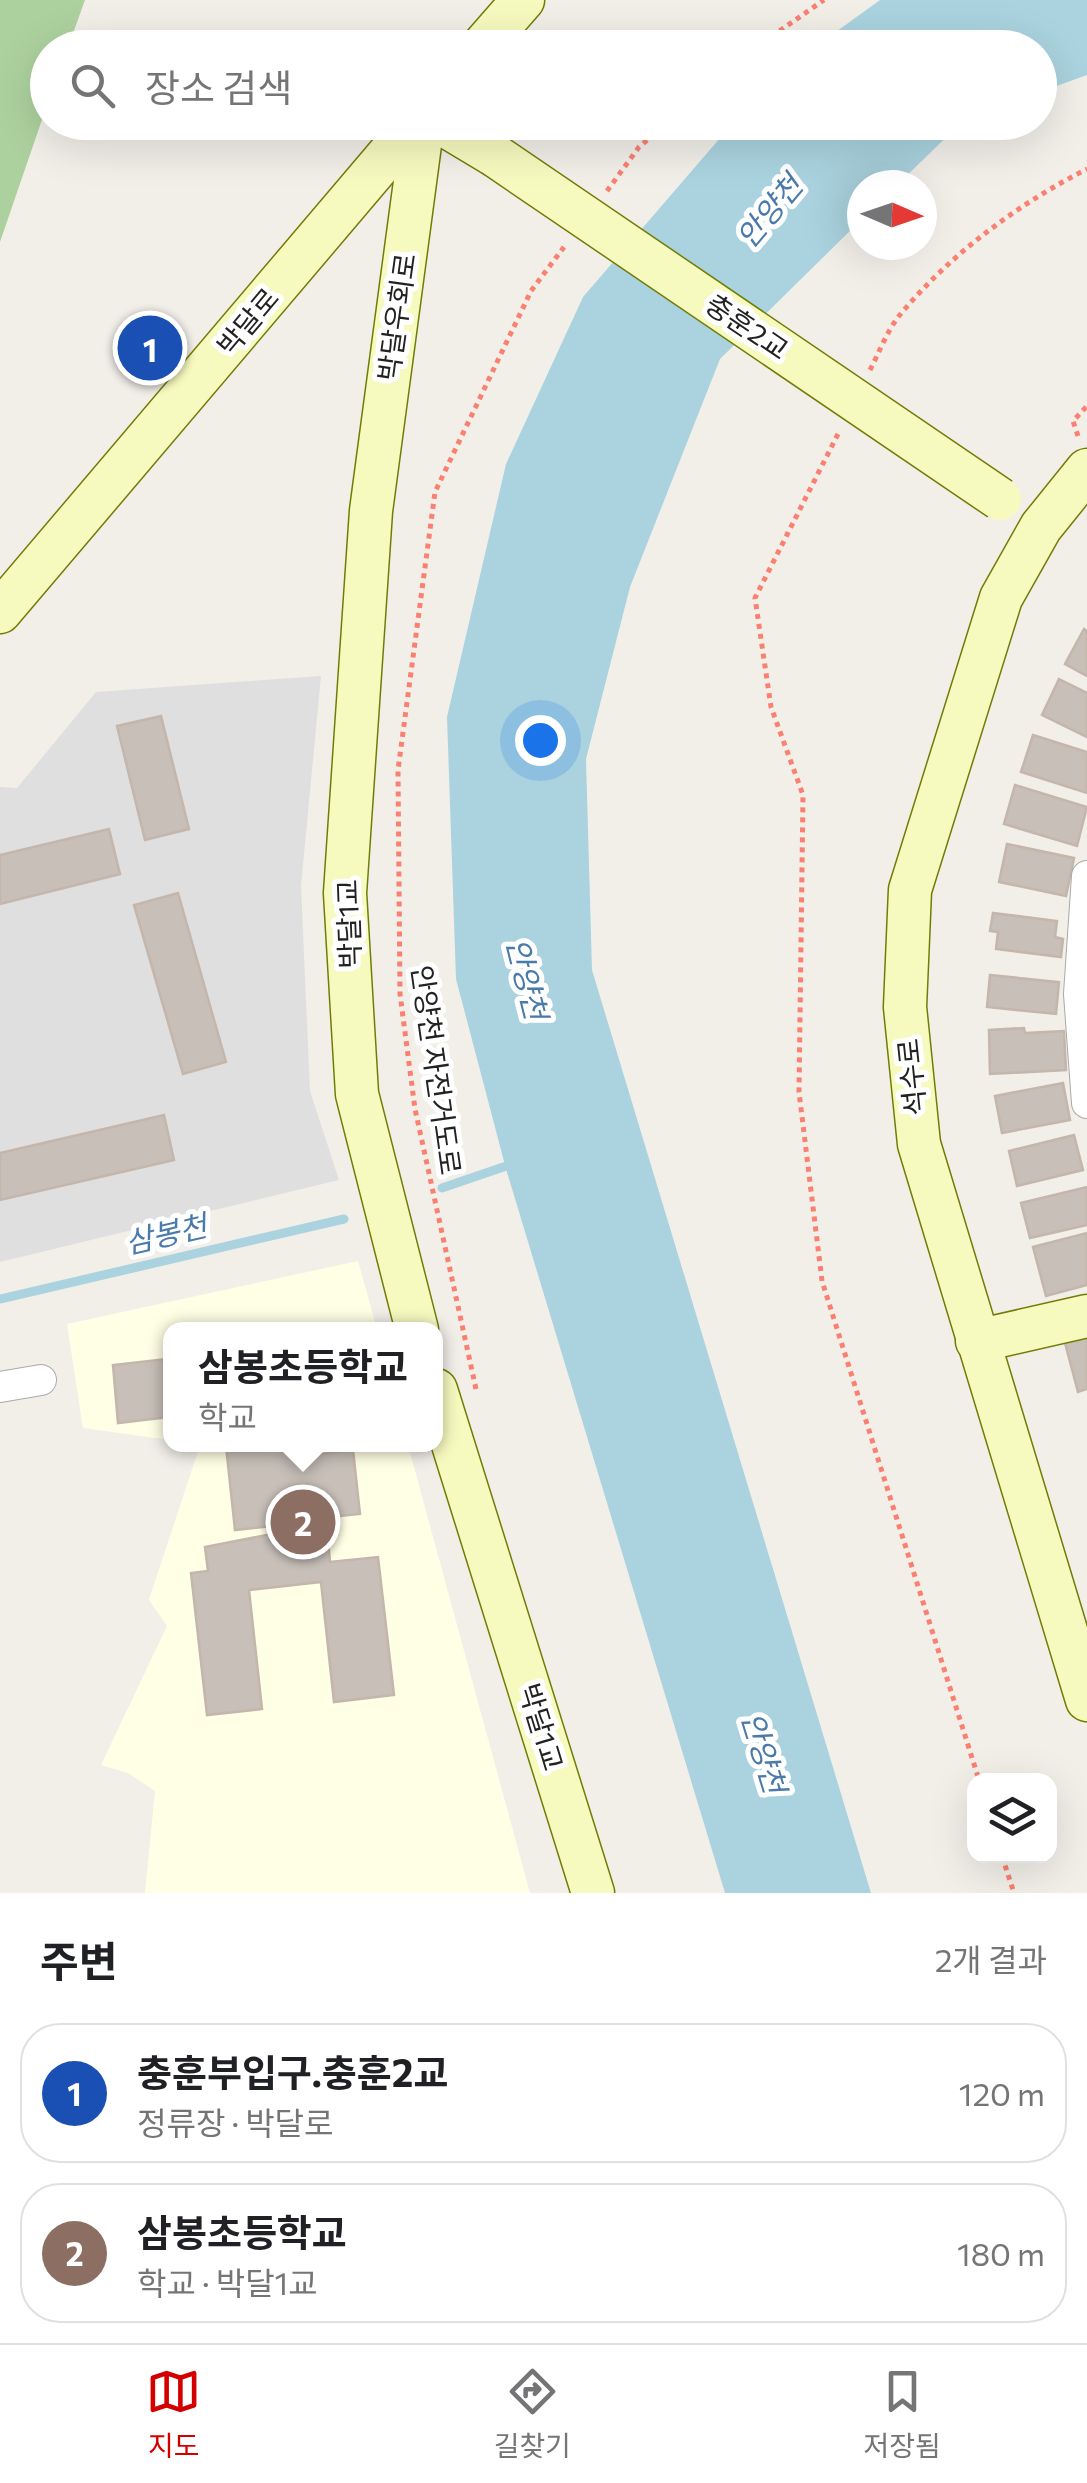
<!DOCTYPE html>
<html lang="ko">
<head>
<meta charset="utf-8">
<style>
	:root { --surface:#fff; --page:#f2f2f2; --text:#202124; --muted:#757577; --line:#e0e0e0; --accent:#d40000 }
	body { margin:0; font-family:Commissioner,"Noto Sans KR",sans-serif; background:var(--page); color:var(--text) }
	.controls { position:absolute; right:30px; bottom:30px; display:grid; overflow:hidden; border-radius:20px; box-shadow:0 10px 40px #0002 }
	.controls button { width:90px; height:90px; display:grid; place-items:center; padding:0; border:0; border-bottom:2px solid var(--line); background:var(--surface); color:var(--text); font:50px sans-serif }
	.compass { position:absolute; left:847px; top:170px; width:90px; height:90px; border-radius:50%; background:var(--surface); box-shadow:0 10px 40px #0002; rotate:92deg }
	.you { position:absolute; left:540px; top:740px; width:35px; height:35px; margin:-25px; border:8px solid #fff; border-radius:50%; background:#1a73e8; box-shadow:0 0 0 15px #1a73e833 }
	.badge { display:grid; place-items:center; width:65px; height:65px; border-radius:50%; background:var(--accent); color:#fff; font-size:32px; font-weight:700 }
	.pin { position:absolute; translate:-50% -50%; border:5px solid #fff; box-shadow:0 2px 10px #0006 }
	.popup { position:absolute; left:163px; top:1322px; width:280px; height:130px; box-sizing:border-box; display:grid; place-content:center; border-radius:20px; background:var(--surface); filter:drop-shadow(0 2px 8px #0005); font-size:32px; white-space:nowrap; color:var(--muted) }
	.popup b { font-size:38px; color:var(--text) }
	.popup::after { content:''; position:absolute; left:50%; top:100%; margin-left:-20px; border:20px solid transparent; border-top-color:var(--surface) }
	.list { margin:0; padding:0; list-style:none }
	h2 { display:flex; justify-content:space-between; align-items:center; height:130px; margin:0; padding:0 40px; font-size:42px }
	h2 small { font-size:32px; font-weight:400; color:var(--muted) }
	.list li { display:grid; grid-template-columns:65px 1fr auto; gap:30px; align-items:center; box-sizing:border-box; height:140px; margin:0 20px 20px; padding:0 20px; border:2px solid var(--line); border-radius:40px }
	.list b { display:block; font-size:38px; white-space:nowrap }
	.list p { margin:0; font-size:32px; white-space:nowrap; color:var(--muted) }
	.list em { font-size:32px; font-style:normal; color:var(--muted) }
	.icon { flex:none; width:55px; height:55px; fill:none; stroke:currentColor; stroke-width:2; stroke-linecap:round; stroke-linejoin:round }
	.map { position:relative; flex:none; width:1087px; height:1893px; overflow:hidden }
	.search { position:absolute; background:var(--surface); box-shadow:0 10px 40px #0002; left:30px; right:30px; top:30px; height:110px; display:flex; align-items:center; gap:25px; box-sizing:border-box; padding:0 35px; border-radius:55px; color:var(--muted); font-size:38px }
	.sheet { height:450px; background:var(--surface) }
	nav { display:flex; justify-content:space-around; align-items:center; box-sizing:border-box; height:140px; border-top:2px solid var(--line); background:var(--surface); font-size:28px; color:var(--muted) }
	nav a { display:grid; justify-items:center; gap:5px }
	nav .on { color:var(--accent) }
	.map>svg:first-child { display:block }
	.residential { fill:#e0dfdf }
	.education { fill:#ffffe5 }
	.forest { fill:#add19e }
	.water { fill:#aad3df }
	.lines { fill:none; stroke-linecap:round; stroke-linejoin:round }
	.stream { stroke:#aad3df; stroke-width:9 }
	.building { fill:#c7bfb8; stroke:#c4b6ab; stroke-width:2.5 }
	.street-casing { stroke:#a9a9a9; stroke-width:32 }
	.secondary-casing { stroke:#707d05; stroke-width:45 }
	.path { stroke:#fa8072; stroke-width:5; stroke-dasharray:5 5; stroke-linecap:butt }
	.street { stroke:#fff; stroke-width:30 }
	.secondary { stroke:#f7fabf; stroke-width:42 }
	.secondary-bridge-casing { stroke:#707d05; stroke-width:45; stroke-linecap:butt }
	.secondary-bridge { stroke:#f7fabf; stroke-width:42 }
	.labels { text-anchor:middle; stroke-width:10; stroke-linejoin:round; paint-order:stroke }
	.street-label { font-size:28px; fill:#222; stroke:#fff }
	.water-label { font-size:30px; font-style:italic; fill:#4a7aab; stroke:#fff }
</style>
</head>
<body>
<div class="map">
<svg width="1087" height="1893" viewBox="0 0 1087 1893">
	<rect width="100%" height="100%" fill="#f2efe9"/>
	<!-- residential -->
	<polygon class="residential" points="321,676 301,886 310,1091 339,1180 0,1262 0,787 17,788 96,692"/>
	<!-- education -->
	<g class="education">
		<polygon points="358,1261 377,1329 170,1330 170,1440 83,1428 67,1324"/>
		<polygon points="200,1445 408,1445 530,1893 145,1893 155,1791 128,1773 101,1765 167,1626 149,1600"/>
	</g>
	<!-- forest -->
	<polygon class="forest" points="0,0 85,0 68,47 48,48 47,105 0,242"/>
	<!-- water -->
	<g class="water">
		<polygon points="880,0 1087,0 1087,75 1040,92 1040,48 815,47"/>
		<polygon points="733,123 961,123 897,185 862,185 862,219 720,359 630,587 586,759 592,970 871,1893 725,1893 506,1169 456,979 447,717 506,464 583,297"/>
	</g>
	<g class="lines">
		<!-- stream -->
		<g class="stream">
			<polyline points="442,1188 515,1163"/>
			<polyline points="0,1299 344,1219"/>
		</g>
	</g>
	<!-- building -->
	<g class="building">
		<polygon points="1084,629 1087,631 1087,676 1065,664"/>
		<polygon points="1059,679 1087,693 1087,737 1042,715"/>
		<polygon points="161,716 189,829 145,840 117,726"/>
		<polygon points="1033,735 1087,752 1087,793 1021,772"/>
		<polygon points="1015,785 1087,807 1077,846 1004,824"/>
		<polygon points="109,829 120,874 0,904 0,855"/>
		<polygon points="1007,844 1074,858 1066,896 999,882"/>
		<polygon points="178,893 226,1062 183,1074 134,905"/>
		<polygon points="993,913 1057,921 1055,937 1063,939 1061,957 996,949 998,932 990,931"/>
		<polygon points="990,975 1059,982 1056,1014 987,1007"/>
		<polygon points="1024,1028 1025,1033 1064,1031 1066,1070 990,1074 989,1030"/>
		<polygon points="1063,1083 1070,1120 1002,1133 995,1096"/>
		<polygon points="164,1115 174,1160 0,1200 0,1153"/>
		<polygon points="1074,1135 1083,1170 1017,1186 1009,1151"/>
		<polygon points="1087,1187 1087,1225 1030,1238 1021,1203"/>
		<polygon points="1087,1233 1087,1285 1046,1296 1033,1247"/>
		<polygon points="1087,1338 1087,1389 1078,1392 1065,1343"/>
		<polygon points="170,1347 170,1417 118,1423 113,1365 167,1359 166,1348"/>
		<polygon points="312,1444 313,1455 353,1450 360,1514 320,1518 321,1529 327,1528 330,1562 378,1557 394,1695 334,1702 321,1582 249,1590 262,1709 207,1715 191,1573 208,1571 205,1547 272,1534 272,1526 235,1530 226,1446"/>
	</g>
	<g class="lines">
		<defs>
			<g id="street">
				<polyline points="1087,876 1079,994 1087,1103"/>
				<polyline points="0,1387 41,1380"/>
			</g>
			<g id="secondary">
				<polyline points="481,48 523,0"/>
				<polyline points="439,122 494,155"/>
				<polyline points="1087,470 1041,527 1001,598 910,890 905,1007 919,1144 1087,1700"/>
				<polyline points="0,612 416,122"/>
				<polyline points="417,1330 357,1094 345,893 371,511 423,122"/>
				<polyline points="977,1341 1087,1316"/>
				<polyline points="436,1390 593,1893"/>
			</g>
		</defs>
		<!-- street casing -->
		<use href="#street" class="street-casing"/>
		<!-- secondary casing -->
		<use href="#secondary" class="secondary-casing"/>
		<!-- path -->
		<g class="path">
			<polyline points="755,48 824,0"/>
			<polyline points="607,191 639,147 668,122"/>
			<path d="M870,370C879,353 887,331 899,316C949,255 1018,204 1087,169"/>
			<polyline points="838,434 755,598 771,707 803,795 799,1092 822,1281 979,1780"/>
			<polyline points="1078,436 1073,421 1087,406"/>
			<polyline points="476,1389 415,1109 400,994 398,770 435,492 531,291 564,247"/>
			<polyline points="1002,1856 1014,1893"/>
		</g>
		<!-- street -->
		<use href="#street" class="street"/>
		<!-- secondary -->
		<use href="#secondary" class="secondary"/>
		<defs>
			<polyline id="secondary-bridge" points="494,155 1000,499"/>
		</defs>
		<!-- secondary-bridge casing -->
		<use href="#secondary-bridge" class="secondary-bridge-casing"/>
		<!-- secondary-bridge -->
		<use href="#secondary-bridge" class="secondary-bridge"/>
	</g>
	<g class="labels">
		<!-- street labels -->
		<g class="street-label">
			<text transform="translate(397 317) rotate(-82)" y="10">박달우회로</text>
			<text transform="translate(248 322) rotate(-50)" y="10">박달로</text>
			<text transform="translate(747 327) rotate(34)" y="10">충훈2교</text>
			<text transform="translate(349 924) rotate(-92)" y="10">박달1교</text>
			<text transform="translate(436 1070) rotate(82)" y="10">안양천 자전거도로</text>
			<text transform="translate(912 1077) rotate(-96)" y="10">석수로</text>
			<text transform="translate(541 1727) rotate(73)" y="10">박달1교</text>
		</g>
		<!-- water labels -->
		<g class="water-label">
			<text transform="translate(770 212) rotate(-50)" y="10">안양천</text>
			<text transform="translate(526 979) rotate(76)" y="10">안양천</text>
			<text transform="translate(166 1235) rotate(-13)" y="10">삼봉천</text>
			<text transform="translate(763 1753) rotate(73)" y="10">안양천</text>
		</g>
	</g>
</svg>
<div class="controls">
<button><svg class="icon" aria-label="layers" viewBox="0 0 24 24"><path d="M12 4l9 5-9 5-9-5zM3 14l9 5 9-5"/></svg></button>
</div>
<svg class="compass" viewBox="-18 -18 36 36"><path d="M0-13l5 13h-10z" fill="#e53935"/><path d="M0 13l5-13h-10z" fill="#757577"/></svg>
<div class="you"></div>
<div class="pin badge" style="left:150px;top:348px;background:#1a4fb4">1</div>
<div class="pin badge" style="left:303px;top:1522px;background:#8d6e63">2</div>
<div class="popup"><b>삼봉초등학교</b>학교</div>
<div class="search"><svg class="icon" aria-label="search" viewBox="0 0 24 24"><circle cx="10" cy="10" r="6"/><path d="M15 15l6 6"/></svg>장소 검색</div>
</div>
<section class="sheet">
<h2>주변<small>2개 결과</small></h2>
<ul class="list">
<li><span class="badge" style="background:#1a4fb4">1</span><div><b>충훈부입구.충훈2교</b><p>정류장 · 박달로</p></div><em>120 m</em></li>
<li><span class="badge" style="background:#8d6e63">2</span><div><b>삼봉초등학교</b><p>학교 · 박달1교</p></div><em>180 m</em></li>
</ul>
</section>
<nav>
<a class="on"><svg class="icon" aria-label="map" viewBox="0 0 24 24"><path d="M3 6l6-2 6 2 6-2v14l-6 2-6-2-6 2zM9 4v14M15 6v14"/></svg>지도</a>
<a><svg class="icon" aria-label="directions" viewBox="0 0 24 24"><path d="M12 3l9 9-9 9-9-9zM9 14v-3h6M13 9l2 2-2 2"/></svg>길찾기</a>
<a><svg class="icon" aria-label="saved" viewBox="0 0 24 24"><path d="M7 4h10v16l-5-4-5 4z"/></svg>저장됨</a>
</nav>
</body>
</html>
